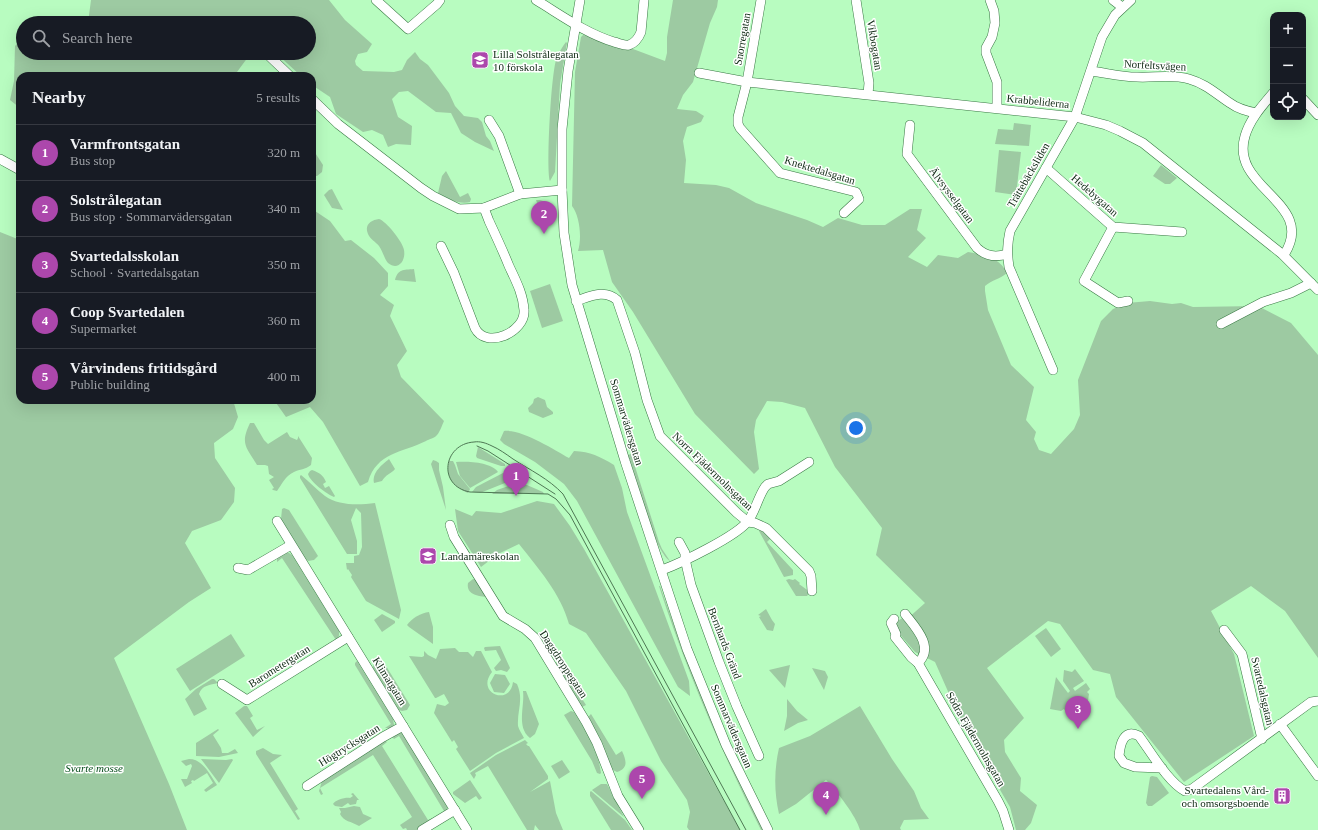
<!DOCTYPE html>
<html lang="en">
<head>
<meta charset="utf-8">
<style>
	:root { --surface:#171b24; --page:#20242c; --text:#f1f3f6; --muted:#9ea1a6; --line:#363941; --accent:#ac47ac }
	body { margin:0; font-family:Georgia,serif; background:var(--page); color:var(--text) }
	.controls { position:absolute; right:12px; top:12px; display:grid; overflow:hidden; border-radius:8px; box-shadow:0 4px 16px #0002 }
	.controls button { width:36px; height:36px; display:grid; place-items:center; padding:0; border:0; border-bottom:1px solid var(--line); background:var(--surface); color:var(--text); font:20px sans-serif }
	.you { position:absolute; left:856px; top:428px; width:14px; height:14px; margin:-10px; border:3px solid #fff; border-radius:50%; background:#1a73e8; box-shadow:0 0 0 6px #1a73e833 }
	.badge { display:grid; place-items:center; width:26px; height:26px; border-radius:50%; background:var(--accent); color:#fff; font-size:13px; font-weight:700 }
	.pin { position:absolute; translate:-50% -33px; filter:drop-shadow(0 1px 2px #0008) }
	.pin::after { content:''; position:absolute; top:21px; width:14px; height:12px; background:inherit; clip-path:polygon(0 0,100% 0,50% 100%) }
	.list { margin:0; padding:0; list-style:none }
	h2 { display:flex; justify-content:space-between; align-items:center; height:52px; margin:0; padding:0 16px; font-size:17px }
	h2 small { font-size:13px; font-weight:400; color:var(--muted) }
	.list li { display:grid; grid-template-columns:26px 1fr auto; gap:12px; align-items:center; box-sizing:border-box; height:56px; padding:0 16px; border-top:1px solid var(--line) }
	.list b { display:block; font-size:15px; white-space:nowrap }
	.list p { margin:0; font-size:13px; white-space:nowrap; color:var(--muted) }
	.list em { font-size:13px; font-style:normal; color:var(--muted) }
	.icon { flex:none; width:22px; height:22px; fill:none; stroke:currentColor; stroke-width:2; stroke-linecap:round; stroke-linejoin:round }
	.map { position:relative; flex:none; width:1318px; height:830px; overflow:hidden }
	.search { position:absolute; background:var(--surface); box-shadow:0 4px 16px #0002; left:16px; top:16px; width:300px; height:44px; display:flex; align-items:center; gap:10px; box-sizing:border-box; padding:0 14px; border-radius:22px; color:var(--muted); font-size:15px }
	.panel { position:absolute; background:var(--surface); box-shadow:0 4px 16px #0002; left:16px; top:72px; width:300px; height:332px; border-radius:12px }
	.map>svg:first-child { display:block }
	.green { fill:#9dcaa2 }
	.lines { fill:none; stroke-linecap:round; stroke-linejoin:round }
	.minor-casing { stroke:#387843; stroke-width:10 }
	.minor { stroke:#fff; stroke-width:9 }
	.tram { stroke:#4e7854; stroke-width:1 }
	.labels { text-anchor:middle; stroke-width:3; stroke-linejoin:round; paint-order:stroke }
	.street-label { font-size:11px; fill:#0e2913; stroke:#fff }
	.poi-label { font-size:11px; fill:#0e2913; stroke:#fff; text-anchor:start }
	.park-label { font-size:11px; font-style:italic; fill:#064d1b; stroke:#fff }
</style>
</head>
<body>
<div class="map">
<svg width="1318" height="830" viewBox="0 0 1318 830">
	<rect width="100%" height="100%" fill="#b8fcc0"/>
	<!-- green -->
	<g class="green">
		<polygon points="91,0 329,0 345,20 372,44 367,52 358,54 355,61 356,65 363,71 394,72 402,70 407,60 415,52 420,59 428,65 449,93 455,106 464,116 478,118 482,122 486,136 490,141 494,151 475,142 461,133 451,113 436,112 408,91 399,92 392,99 398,117 412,126 411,145 396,144 388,147 383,135 372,130 363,132 336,114 330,97 312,85 312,76 301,76 276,53 309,53 309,23 88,23"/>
		<path d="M673,0H718L717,7L710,23L693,82L683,95L677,109L696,111L704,116L701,122L687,127L683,141L686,160L684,183L716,185L729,188L756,203L807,220L823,227L838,218L862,225H885L910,209H922L917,230L926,238L908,257L927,267L938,255L958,258L968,252C983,255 1000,257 1007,273C1000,279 992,280 985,286V291L988,310L1011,365L1034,387L1026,420L1036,432L1034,439L1039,450L1051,454L1074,429L1080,415L1078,380L1101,321L1113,309L1127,303L1150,301L1172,304L1181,303L1193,307L1258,306L1291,323L1318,355V658L1285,611L1251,586L1211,611L1234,654L1254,736L1184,782L1116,697L1110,674L1093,670L1060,624L1048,621L987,668L1024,718L1004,740L1005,752L1021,778L1020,791L1037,805L1031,823L1025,830H1016L1010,807L949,702L950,696L935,662L915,652L896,630V622L904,617L906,620L925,603L876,555L882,528L835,467L805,408L782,402L767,401L756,420L754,432L759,469L754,474L695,414L633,312L612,282L603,250L578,251C582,239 580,216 572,206L575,72L581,37L583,35L588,36L633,49L665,61L667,53V37Z"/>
		<polygon points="23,37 23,53 251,53 237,72 238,76 20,76 20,108 10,100 14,81 15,46"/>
		<path d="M566,42L567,43L560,84L555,172L550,181C546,169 551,70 557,57C559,52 563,46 566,42Z"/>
		<polygon points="1014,123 1031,125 1029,146 995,144 998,129 1013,130"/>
		<polygon points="312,148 323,165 322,172 317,176 312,176"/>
		<polygon points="999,150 1021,152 1016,195 995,192"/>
		<polygon points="1161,165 1177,178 1170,184 1165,184 1153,176"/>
		<path d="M446,171L460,197L468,193L471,199L470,202C460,205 448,199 438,193L442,176Z"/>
		<polygon points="332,189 343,210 332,208 324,195 329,190"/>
		<polygon points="536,200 540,200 546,202 550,222 544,223"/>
		<path d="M312,209L330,221L345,241L351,240L374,258L388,273V286L380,295L394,305L390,316L407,351L397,365L401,377L444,421C442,425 440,432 437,435C435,438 429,439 426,441C402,453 377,452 368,482L360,486L323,422L310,407L286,417L274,400H312Z"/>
		<path d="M379,219C386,221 403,242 404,250C406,261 398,271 388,263C384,258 383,252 379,246C376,242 370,239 368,234C364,225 371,220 379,219Z"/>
		<polygon points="0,232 20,240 20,400 233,400 238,417 233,429 214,443 215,458 235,488 234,502 221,520 192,531 185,543 211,588 189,602 114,658 169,784 187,830 0,830"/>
		<path d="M414,269L416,282L395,280C398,269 403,270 414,269Z"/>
		<polygon points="550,284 563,321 542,328 530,291"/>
		<polygon points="538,397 545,400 547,407 553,412 553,414 543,418 529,412 528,408 533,403 534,399"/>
		<path d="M250,423H254L264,440L268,444L287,432L290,437L297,440L298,438V436L312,458L311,465C305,470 300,469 294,472C285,476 282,484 277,491L273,490L272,489L274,488L269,480L274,477L269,474L268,466L265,465H257C246,447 240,444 250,423Z"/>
		<path d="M504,431C522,429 553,449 569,458L574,451C591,452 599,456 614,465L622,488L627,512L689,681L690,696L678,687L577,501L564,484L535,462L504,444L500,440Z"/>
		<polygon points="478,447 505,464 505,466 501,466 477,458 476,456"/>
		<path d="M631,454L659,542L662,549L670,561C654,551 634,476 628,455Z"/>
		<path d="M389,459L395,469C392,473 385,475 382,481L374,483C372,472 382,465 389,459Z"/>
		<polygon points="433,460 436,461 439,463 439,470 443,487 446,510 431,464"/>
		<path d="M449,461H453L455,465L458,474L470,489L468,493C454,487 445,477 449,461Z"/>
		<path d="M456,462C467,461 491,462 498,472L470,488L460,476Z"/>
		<path d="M312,470C320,473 323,475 326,482L323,484L325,488L329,486L335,496L334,497C327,494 310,482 308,474L310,471Z"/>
		<polygon points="503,473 509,476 511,479 510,481 480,493 472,492 476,487"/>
		<path d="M301,475C310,482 317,490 325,496C339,506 359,505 375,503L401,610L399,619L366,601L351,577L352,575L348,569L347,570L346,563H354V556L359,555L362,547L361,513L356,508L351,520L357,541V554H347L300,478V476Z"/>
		<polygon points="520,482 543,492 544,494 492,494 497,490"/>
		<path d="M537,501L554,504L570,526L584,549L740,830H689L687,827L690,812L687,800L661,761L626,691L586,633L569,624C561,594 538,568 519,544L498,554L481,567L458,531L455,509L472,516L476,511L501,513Z"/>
		<polygon points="284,508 289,510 318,556 314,560 308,561 305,558 281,519 282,509"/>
		<polygon points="761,529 771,538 767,542 793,570 793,575 784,577 759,531"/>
		<polygon points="285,553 289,553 292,555 339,631 339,636 336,640 282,558 277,562 277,558"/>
		<path d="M473,579L477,580L486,597C477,596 466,594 468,583Z"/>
		<polygon points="789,579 793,580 795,579 800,583 799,584 810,592 807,596 796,596 786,580"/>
		<path d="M659,586H660C689,669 722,751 763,830H761C721,751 686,670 659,586Z"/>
		<polygon points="766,609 772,620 767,619 772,620 775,624 773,631 767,630 759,617 761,616 758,615"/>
		<path d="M429,612L433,627V644L409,627L407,625C412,618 421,613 429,612Z"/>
		<polygon points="382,614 395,621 395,623 382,632 374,620"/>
		<polygon points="1046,628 1061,649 1051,657 1035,636"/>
		<polygon points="231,634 245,656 190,691 176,669"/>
		<polygon points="500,646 510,668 507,672 501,670 496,671 494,668 501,660 496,650 485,651 484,648 485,647"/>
		<path d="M455,648L459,652H468L473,657L476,651H481L492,672C475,693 510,707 513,682L517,684C524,700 517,710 518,726C519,730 522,734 524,738L496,753L470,771L456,749L458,747L454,740L452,742L434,713L437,704L445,706L449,703L444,694L436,698H435L409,656L422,657L424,656V651L428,655L436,659L440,649Z"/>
		<polygon points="357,661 393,719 394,725 390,728 385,728 391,724 355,665 355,663"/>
		<polygon points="558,661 586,705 582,707 581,706 555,664"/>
		<polygon points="377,663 383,664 386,666 410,705 407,710 402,711 399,710 373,668 373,666"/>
		<polygon points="790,665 785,688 769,670"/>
		<polygon points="812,668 825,671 828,677 824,690"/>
		<polygon points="1075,669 1084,681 1073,688 1075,691 1086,683 1090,689 1087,692 1089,694 1088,701 1086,702 1088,705 1087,709 1080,714 1077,713 1075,711 1072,713 1066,712 1064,709 1061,711 1050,709 1056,677 1068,693 1070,691 1063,681 1064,670 1072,672"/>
		<polygon points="495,674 505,675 510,684 504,693 494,692 490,683"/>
		<path d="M212,679H214L218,683C210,685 202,685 199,694L207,709L194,716L185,699L196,689Z"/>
		<path d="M523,691H526L539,724L535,734L530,738C516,727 525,706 523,691Z"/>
		<polygon points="787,699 797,711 808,720 798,723 784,731 787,716"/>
		<polygon points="244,706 247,706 253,716 250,718 257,730 265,726 253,737 235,713"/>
		<path d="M860,706L892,759L914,791L921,808L929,819L904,820L900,828L901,830H860C857,817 836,790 826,780L796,804L779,814C774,792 774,770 779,748L810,736Z"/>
		<path d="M571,711L574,712C587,732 598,750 601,773L600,774L597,773L592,761L564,715Z"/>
		<path d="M591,714L616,755L622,751C626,760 629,768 617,772L611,769L600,738L588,717Z"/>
		<polygon points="218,729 219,730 213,735 221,748 222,753 228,753 235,749 238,753 219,757 196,756 196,743"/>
		<polygon points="396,733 402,733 405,737 447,806 447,811 444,811 399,736 394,739 392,737"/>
		<polygon points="385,740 387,742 382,746 428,820 433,818 433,820 417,830 407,830 406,828 403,829 400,825 412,817 373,755 320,788 323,794 321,795 319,791 323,778"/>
		<polygon points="525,740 528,743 526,744 528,746 529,746 548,776 548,779 530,792 550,781 556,813 563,830 539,830 535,825 534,830 527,830 488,766 475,773 476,775 474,779 470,773 496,755"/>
		<polygon points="263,748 273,754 282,755 270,763 298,809 295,811 300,819 298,820 256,754 256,751"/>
		<path d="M189,759C203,759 210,775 217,785L206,792L204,790L213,783L207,773L194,781L193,780L191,781L192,783L185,787L181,779H187L192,766L191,764L186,766L181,761Z"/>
		<polygon points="201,759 226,760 232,759 233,760 219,783"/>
		<polygon points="562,760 570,772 559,779 551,766"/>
		<polygon points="1152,776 1157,777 1169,793 1152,806 1148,806 1146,803 1150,777"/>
		<polygon points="470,780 482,798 479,800 476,796 465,803 453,794 453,792"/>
		<polygon points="601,784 607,784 624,817 592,790"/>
		<polygon points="591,791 625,820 632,830 611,830 590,796 590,792"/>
		<path d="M353,793L359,800H357L356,804L350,805L348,803L342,807L335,806L333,804C335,800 346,797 350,798L353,796L351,794Z"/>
		<path d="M354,806L360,807L363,814L372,818L359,826C351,821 344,822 340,814L341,812L339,808H345Z"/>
	</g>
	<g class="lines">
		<defs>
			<g id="minor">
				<polyline points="376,0 408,29 437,4 440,0"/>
				<path d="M536,0C561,15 585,33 614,42C619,43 624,46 629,45C635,43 639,37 641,32L644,0"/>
				<polyline points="580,0 568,71 562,129 562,190 564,233 572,285 625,461 687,649 726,745 768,830"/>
				<polyline points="761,0 747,82 738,117 738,124 740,128 780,173 856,192 859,199 844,213"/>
				<polyline points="856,0 869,83 868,94"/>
				<polyline points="990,0 994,11 995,23 992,37 986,48 986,53 997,82 997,108"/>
				<polyline points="1113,0 1122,7"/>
				<polyline points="260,55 264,53 267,54 290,76"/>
				<path d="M1091,71C1107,73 1121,77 1137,77C1154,78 1172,74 1189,79C1206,84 1215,93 1230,103C1238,109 1247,111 1256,113"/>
				<polyline points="699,73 747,82 1075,117 1106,125 1120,131 1143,143 1282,254 1318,290"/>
				<path d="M1273,93C1262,106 1250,119 1245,136C1229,189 1318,202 1284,255"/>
				<polyline points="312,99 338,124 421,188 433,196 459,209 484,208 520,194 562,190"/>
				<polyline points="1303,99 1318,115"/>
				<polyline points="489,120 499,136 520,194"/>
				<path d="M910,125L907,154L977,248C986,256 995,258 1007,254"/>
				<polyline points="0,159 20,170"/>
				<polyline points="1046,168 1113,227 1182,232"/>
				<polyline points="1113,227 1084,281 1118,303 1128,301"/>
				<path d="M441,246L454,273L475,328C486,350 526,332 524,310C523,294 516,281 509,266C503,251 496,236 489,221L484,208"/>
				<path d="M576,301C591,296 605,289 617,300L635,353L647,400L660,436L737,513L748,522L755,523L766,528L809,571L811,576L812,591"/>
				<polyline points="1221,324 1263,302 1291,293 1311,283"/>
				<path d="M1053,370L1009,267C1007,253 1007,245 1010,231L1075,117L1102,37L1115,15L1131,0"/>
				<polyline points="277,521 467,830"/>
				<polyline points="450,525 454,537 503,616 525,629 535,638 586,722 597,743 618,796 639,830"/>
				<polyline points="679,542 685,553 685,559 691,585 719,662 737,707 759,756"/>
				<polyline points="238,568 248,570 291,545"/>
				<path d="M662,570C681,563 737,536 748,521C755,512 758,497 765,487L768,484L779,481L809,462"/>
				<path d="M905,614C915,627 935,647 918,663"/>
				<polyline points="894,619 891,623 896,634 895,637 911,657 918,663 998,801 1003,811 1009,830"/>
				<polyline points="1224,630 1242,654 1262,739"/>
				<polyline points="222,684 247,700 348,637"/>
				<polyline points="1280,724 1318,776"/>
				<path d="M1162,768L1135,767L1124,763L1119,756C1120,744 1124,728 1139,736C1151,752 1168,782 1185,791L1192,789L1311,702L1318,701"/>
				<polyline points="307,786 383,737 403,726"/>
				<polyline points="422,830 455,810"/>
			</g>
		</defs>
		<!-- minor casing -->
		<use href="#minor" class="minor-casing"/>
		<!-- minor -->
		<use href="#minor" class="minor"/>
		<!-- tram -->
		<g class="tram">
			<polyline points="477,446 488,451 555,494"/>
			<path d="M740,830L570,515L556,499L548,494L470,492C437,486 443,444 474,442C480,441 486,443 492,446C499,449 506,454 513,459C530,470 549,479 563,494L746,830"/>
		</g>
	</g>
	<!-- icons -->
	<defs>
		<symbol id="school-square" viewBox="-11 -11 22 22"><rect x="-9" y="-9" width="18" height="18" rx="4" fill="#ac47ac" stroke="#fff"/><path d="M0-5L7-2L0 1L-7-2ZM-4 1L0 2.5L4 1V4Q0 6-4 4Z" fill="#fff"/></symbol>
		<symbol id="building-square" viewBox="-11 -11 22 22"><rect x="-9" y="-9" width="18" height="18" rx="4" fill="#ac47ac" stroke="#fff"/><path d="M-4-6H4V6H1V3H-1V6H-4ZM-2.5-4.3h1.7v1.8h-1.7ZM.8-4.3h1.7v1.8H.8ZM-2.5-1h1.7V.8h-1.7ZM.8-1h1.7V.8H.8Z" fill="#fff"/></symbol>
	</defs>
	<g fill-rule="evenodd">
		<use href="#school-square" x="470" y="50" width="20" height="20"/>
		<use href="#school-square" x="418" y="546" width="20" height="20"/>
		<use href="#building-square" x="1272" y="786" width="20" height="20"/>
	</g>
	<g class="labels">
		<!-- street labels -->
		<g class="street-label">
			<text transform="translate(742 39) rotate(-80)" y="4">Snorregatan</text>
			<text transform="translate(875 45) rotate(81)" y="4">Vikbogatan</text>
			<text transform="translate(1155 65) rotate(3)" y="4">Norfeltsvägen</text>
			<text transform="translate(1038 101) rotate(6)" y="4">Krabbeliderna</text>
			<text transform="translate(820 170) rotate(17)" y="4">Knektedalsgatan</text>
			<text transform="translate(1028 175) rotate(-60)" y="4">Trättebäcksliden</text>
			<text transform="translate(952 195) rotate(53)" y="4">Älvsysselgatan</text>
			<text transform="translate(1095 195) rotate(41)" y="4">Hedebygatan</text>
			<text transform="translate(627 422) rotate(73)" y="4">Sommarvädersgatan</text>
			<text transform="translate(713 471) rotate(44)" y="4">Norra Fjädermolnsgatan</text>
			<text transform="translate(725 643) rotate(69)" y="4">Bernhards Gränd</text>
			<text transform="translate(564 664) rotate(57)" y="4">Daggdroppegatan</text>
			<text transform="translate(279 666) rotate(-32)" y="4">Barometergatan</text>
			<text transform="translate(390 681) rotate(58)" y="4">Klimatgatan</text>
			<text transform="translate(1263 691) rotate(77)" y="4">Svartedalsgatan</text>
			<text transform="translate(732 726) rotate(67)" y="4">Sommarvädersgatan</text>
			<text transform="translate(976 739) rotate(60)" y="4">Södra Fjädermolnsgatan</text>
			<text transform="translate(349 745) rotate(-32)" y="4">Högtrycksgatan</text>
		</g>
		<!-- poi labels -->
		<g class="poi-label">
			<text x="493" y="58">Lilla Solstrålegatan<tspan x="493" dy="13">10 förskola</tspan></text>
			<text x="441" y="560">Landamäreskolan</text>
			<text x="1269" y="794" text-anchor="end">Svartedalens Vård-<tspan x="1269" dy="13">och omsorgsboende</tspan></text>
		</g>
		<!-- park labels -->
		<g class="park-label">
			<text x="94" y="772">Svarte mosse</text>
		</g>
	</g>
</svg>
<div class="controls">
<button>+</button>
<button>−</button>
<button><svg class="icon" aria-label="locate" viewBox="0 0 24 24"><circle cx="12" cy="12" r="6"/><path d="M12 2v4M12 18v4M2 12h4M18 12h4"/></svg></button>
</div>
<div class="you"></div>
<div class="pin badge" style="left:516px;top:496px">1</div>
<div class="pin badge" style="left:544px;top:234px">2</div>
<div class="pin badge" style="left:1078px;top:729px">3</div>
<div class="pin badge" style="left:826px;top:815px">4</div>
<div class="pin badge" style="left:642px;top:799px">5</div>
<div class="search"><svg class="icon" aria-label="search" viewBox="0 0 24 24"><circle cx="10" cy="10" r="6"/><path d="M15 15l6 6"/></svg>Search here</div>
<section class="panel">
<h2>Nearby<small>5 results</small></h2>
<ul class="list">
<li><span class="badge">1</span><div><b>Varmfrontsgatan</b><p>Bus stop</p></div><em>320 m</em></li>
<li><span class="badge">2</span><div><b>Solstrålegatan</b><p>Bus stop · Sommarvädersgatan</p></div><em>340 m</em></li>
<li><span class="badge">3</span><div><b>Svartedalsskolan</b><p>School · Svartedalsgatan</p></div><em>350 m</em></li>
<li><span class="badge">4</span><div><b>Coop Svartedalen</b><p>Supermarket</p></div><em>360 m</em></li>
<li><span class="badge">5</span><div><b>Vårvindens fritidsgård</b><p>Public building</p></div><em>400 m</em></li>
</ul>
</section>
</div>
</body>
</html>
